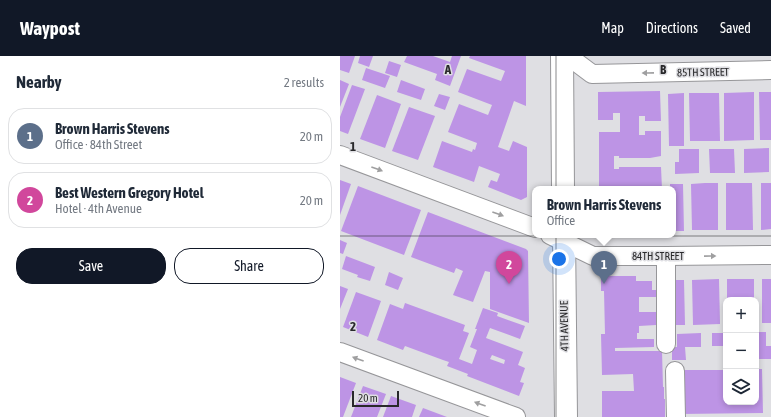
<!DOCTYPE html>
<html lang="en">
<head>
<meta charset="utf-8">
<style>
	:root { --surface:#fff; --page:#f6f6f7; --text:#1f2937; --muted:#747a83; --line:#e0e1e3; --accent:#111827 }
	body { margin:0; font-family:"Asap Condensed",sans-serif; background:var(--page); color:var(--text) }
	.controls { position:absolute; right:12px; bottom:12px; display:grid; overflow:hidden; border-radius:8px; box-shadow:0 2px 6px #0003 }
	.controls button { width:36px; height:36px; display:grid; place-items:center; padding:0; border:0; border-bottom:1px solid var(--line); background:var(--surface); color:var(--text); font:20px sans-serif }
	.scale { position:absolute; left:12px; bottom:10px; width:47px; box-sizing:border-box; padding-left:4px; border:2px solid #29292b; border-top:0; font-size:11px; line-height:14px; white-space:nowrap; color:#29292b; -webkit-text-stroke:3px #dfdfe3; paint-order:stroke }
	.you { position:absolute; left:219px; top:203px; width:14px; height:14px; margin:-10px; border:3px solid #fff; border-radius:50%; background:#1a73e8; box-shadow:0 0 0 6px #1a73e833 }
	.badge { display:grid; place-items:center; width:26px; height:26px; border-radius:50%; background:var(--accent); color:#fff; font-size:13px; font-weight:700 }
	.pin { position:absolute; translate:-50% -33px; filter:drop-shadow(0 1px 2px #0008) }
	.pin::after { content:''; position:absolute; top:21px; width:14px; height:12px; background:inherit; clip-path:polygon(0 0,100% 0,50% 100%) }
	.popup { position:absolute; left:192px; top:130px; width:144px; height:52px; box-sizing:border-box; display:grid; place-content:center; border-radius:8px; background:var(--surface); filter:drop-shadow(0 1px 3px #0005); font-size:13px; white-space:nowrap; color:var(--muted) }
	.popup b { font-size:15px; color:var(--text) }
	.popup::after { content:''; position:absolute; left:50%; top:100%; margin-left:-8px; border:8px solid transparent; border-top-color:var(--surface) }
	.list { margin:0; padding:0; list-style:none }
	h2 { display:flex; justify-content:space-between; align-items:center; height:52px; margin:0; padding:0 16px; font-size:17px }
	h2 small { font-size:13px; font-weight:400; color:var(--muted) }
	.list li { display:grid; grid-template-columns:26px 1fr auto; gap:12px; align-items:center; box-sizing:border-box; height:56px; margin:0 8px 8px; padding:0 8px; border:1px solid var(--line); border-radius:16px }
	.list b { display:block; font-size:15px; white-space:nowrap }
	.list p { margin:0; font-size:13px; white-space:nowrap; color:var(--muted) }
	.list em { font-size:13px; font-style:normal; color:var(--muted) }
	.actions { display:flex; gap:8px; padding:12px 16px }
	.actions a { flex:1; padding:9px 0; border:1px solid var(--accent); border-radius:16px; text-align:center; font-size:14px; color:var(--accent) }
	.actions .main { background:var(--accent); color:#fff }
	.icon { flex:none; width:22px; height:22px; fill:none; stroke:currentColor; stroke-width:2; stroke-linecap:round; stroke-linejoin:round }
	.map { position:relative; flex:none; width:431px; height:361px; overflow:hidden }
	header { display:flex; align-items:center; gap:24px; box-sizing:border-box; height:56px; padding:0 20px; background:var(--accent); color:#fff }
	header strong { font-size:19px }
	nav { display:flex; gap:22px; margin-inline-start:auto; font-size:14px }
	main { display:flex }
	aside { flex:1; background:var(--surface) }
	.map>svg:first-child { display:block }
	.building { fill:#bd94e5; fill-rule:evenodd }
	.lines { fill:none; stroke-linecap:round; stroke-linejoin:round }
	.minor-casing { stroke:#969699; stroke-width:20 }
	.major-casing { stroke:#969699; stroke-width:24 }
	.minor { stroke:#fff; stroke-width:18 }
	.major { stroke:#fff; stroke-width:22 }
	.oneway { fill:#9f9fa0 }
	.grid { fill:none; stroke:#29292b; stroke-width:1; stroke-opacity:0.55 }
	.labels { text-anchor:middle; stroke-width:3; stroke-linejoin:round; paint-order:stroke }
	.street-label { font-size:11px; fill:#29292b; stroke:#dfdfe3 }
	.grid-label { font-size:13px; text-anchor:middle; font-weight:bold; fill:#29292b; stroke:#dfdfe3; stroke-width:3; stroke-linejoin:round; paint-order:stroke }
</style>
</head>
<body>
<header>
<strong>Waypost</strong>
<nav><a>Map</a><a>Directions</a><a>Saved</a></nav>
</header>
<main>
<aside>
<h2>Nearby<small>2 results</small></h2>
<ul class="list">
<li><span class="badge" style="background:#5c6f8a">1</span><div><b>Brown Harris Stevens</b><p>Office · 84th Street</p></div><em>20 m</em></li>
<li><span class="badge" style="background:#d1479c">2</span><div><b>Best Western Gregory Hotel</b><p>Hotel · 4th Avenue</p></div><em>20 m</em></li>
</ul>
<div class="actions"><a class="main">Save</a><a>Share</a></div>
</aside>
<div class="map">
<svg width="431" height="361" viewBox="0 0 431 361">
	<rect width="100%" height="100%" fill="#dfdfe3"/>
	<!-- building -->
	<g class="building">
		<polygon points="0,0 15,0 9,17 0,14"/>
		<polygon points="20,0 33,0 29,11 18,7"/>
		<polygon points="67,0 93,0 110,6 112,0 121,0 110,30 95,24 97,18 64,6"/>
		<polygon points="130,0 186,0 186,50 174,45 158,91 169,95 173,85 187,91 187,141 181,144 148,131 151,124 157,126 160,118 139,110 134,126 93,111 102,85 132,96 133,93 135,94 137,87 108,76 119,48 148,59 152,49 118,36 127,13 161,25 165,15 129,2"/>
		<polygon points="49,5 61,9 57,21 45,17"/>
		<polygon points="26,12 50,20 45,32 22,24"/>
		<polygon points="0,24 9,28 0,51"/>
		<polygon points="61,24 85,33 81,44 57,36"/>
		<polygon points="12,29 25,33 8,78 0,75 0,61"/>
		<polygon points="320,35 321,65 305,65 305,60 299,60 299,79 305,79 305,75 321,75 321,100 310,102 279,102 279,100 274,100 274,113 279,113 279,111 321,111 322,133 307,133 307,131 300,131 300,133 259,133 259,76 280,76 280,57 273,57 273,64 258,64 258,36"/>
		<polygon points="414,36 414,84 384,85 384,37"/>
		<polygon points="419,36 431,36 431,84 420,84"/>
		<polygon points="344,37 344,90 329,90 328,38"/>
		<polygon points="349,37 379,37 380,85 350,85"/>
		<polygon points="99,38 110,41 105,54 94,50"/>
		<polygon points="37,39 61,48 45,92 20,83"/>
		<polygon points="69,51 95,60 78,104 52,95"/>
		<polygon points="429,92 429,116 404,117 404,93"/>
		<polygon points="339,93 359,93 359,117 335,118 335,106 339,106"/>
		<polygon points="369,93 394,93 395,117 370,117"/>
		<polygon points="0,124 11,128 0,159"/>
		<polygon points="365,127 378,127 378,174 352,174 351,128"/>
		<polygon points="386,127 412,127 413,174 386,174"/>
		<polygon points="421,127 431,127 431,173 421,174"/>
		<polygon points="330,128 343,128 344,175 333,175 333,133 330,133"/>
		<polygon points="18,130 81,154 64,199 1,175"/>
		<polygon points="88,156 186,193 188,195 189,267 150,253 150,216 145,215 133,246 113,239 123,215 116,212 114,217 71,201"/>
		<polygon points="0,184 7,187 3,198 0,197"/>
		<polygon points="6,200 35,211 30,225 17,221 18,219 2,213"/>
		<polygon points="49,216 63,222 58,234 45,229"/>
		<polygon points="261,220 296,220 296,225 312,225 312,234 316,234 316,241 299,241 299,256 316,256 316,269 299,270 299,277 297,277 297,283 314,283 314,291 275,292 275,295 322,295 323,331 324,331 324,343 325,343 325,361 262,361 262,335 294,335 293,318 262,319 261,278 265,278 264,235 261,235"/>
		<polygon points="379,223 380,268 353,269 352,224"/>
		<rect x="387" y="223" width="27" height="21"/>
		<rect x="422" y="223" width="9" height="44"/>
		<polygon points="331,224 344,224 345,269 332,269"/>
		<polygon points="0,230 8,233 0,253"/>
		<polygon points="16,236 41,245 28,281 3,271"/>
		<path d="M65,247L125,269L123,275L129,277L119,303L132,308L137,294L130,291L137,273H135L143,252L158,257L157,260L185,270L180,283L150,272L146,282L183,296L178,309L185,312L180,326L184,327L179,340L127,320L128,318L107,310L109,306L103,304L65,290L63,294L37,284L50,248L63,253ZM152,299L165,304L164,308L150,303Z"/>
		<polygon points="416,276 426,276 426,290 431,290 431,303 419,303 419,290 416,290"/>
		<polygon points="361,277 361,291 345,291 346,304 332,304 332,291 337,291 337,278"/>
		<rect x="372" y="277" width="14" height="13"/>
		<polygon points="416,313 422,313 423,357 339,358 338,314 386,314 386,346 416,346"/>
		<polygon points="0,321 16,327 3,361 0,361"/>
		<polygon points="23,330 46,338 37,361 11,361"/>
		<polygon points="51,340 76,349 72,361 43,361"/>
		<polygon points="83,352 107,361 79,361"/>
	</g>
	<g class="lines">
		<defs>
			<g id="minor">
				<polyline points="228,0 252,18 431,14"/>
				<polyline points="0,99 195,172"/>
				<polyline points="210,179 253,200 326,200 431,199"/>
				<polyline points="326,288 326,200"/>
				<polyline points="0,296 176,361"/>
				<polyline points="335,315 336,361"/>
			</g>
			<g id="major">
				<polyline points="222,0 223,133"/>
				<polyline points="224,179 226,361"/>
			</g>
		</defs>
		<!-- minor casing -->
		<use href="#minor" class="minor-casing"/>
		<!-- major casing -->
		<use href="#major" class="major-casing"/>
		<!-- minor -->
		<use href="#minor" class="minor"/>
		<!-- major -->
		<use href="#major" class="major"/>
	</g>
	<!-- one-way arrows -->
	<defs><path id="oneway-solid" d="M-6-.8H1V-3.2L6.5 0L1 3.2V.8H-6Z"/></defs>
	<g class="oneway">
		<use href="#oneway-solid" transform="translate(308 17) rotate(179)"/>
		<use href="#oneway-solid" transform="translate(37 113) rotate(20)"/>
		<use href="#oneway-solid" transform="translate(158 158) rotate(20)"/>
		<use href="#oneway-solid" transform="translate(370 200) rotate(-1)"/>
		<use href="#oneway-solid" transform="translate(18 303) rotate(-160)"/>
		<use href="#oneway-solid" transform="translate(140 348) rotate(-160)"/>
	</g>
	<!-- grid -->
	<path class="grid" d="M216,0V361M0,180H431"/>
	<g class="labels">
		<!-- street labels -->
		<g class="street-label">
			<text transform="translate(363 16) rotate(-1)" y="4">85TH STREET</text>
			<text x="318" y="204">84TH STREET</text>
			<text transform="translate(224 270) rotate(-91)" y="4">4TH AVENUE</text>
		</g>
	</g>
	<g class="grid-label">
		<text x="108" y="18">A</text>
		<text x="323" y="18">B</text>
		<text x="13" y="95">1</text>
		<text x="13" y="275">2</text>
	</g>
</svg>
<div class="controls">
<button>+</button>
<button>−</button>
<button><svg class="icon" aria-label="layers" viewBox="0 0 24 24"><path d="M12 4l9 5-9 5-9-5zM3 14l9 5 9-5"/></svg></button>
</div>
<div class="scale">20 m</div>
<div class="you"></div>
<div class="pin badge" style="left:264px;top:228px;background:#5c6f8a">1</div>
<div class="popup"><b>Brown Harris Stevens</b>Office</div>
<div class="pin badge" style="left:169px;top:228px;background:#d1479c">2</div>
</div>
</main>
</body>
</html>
